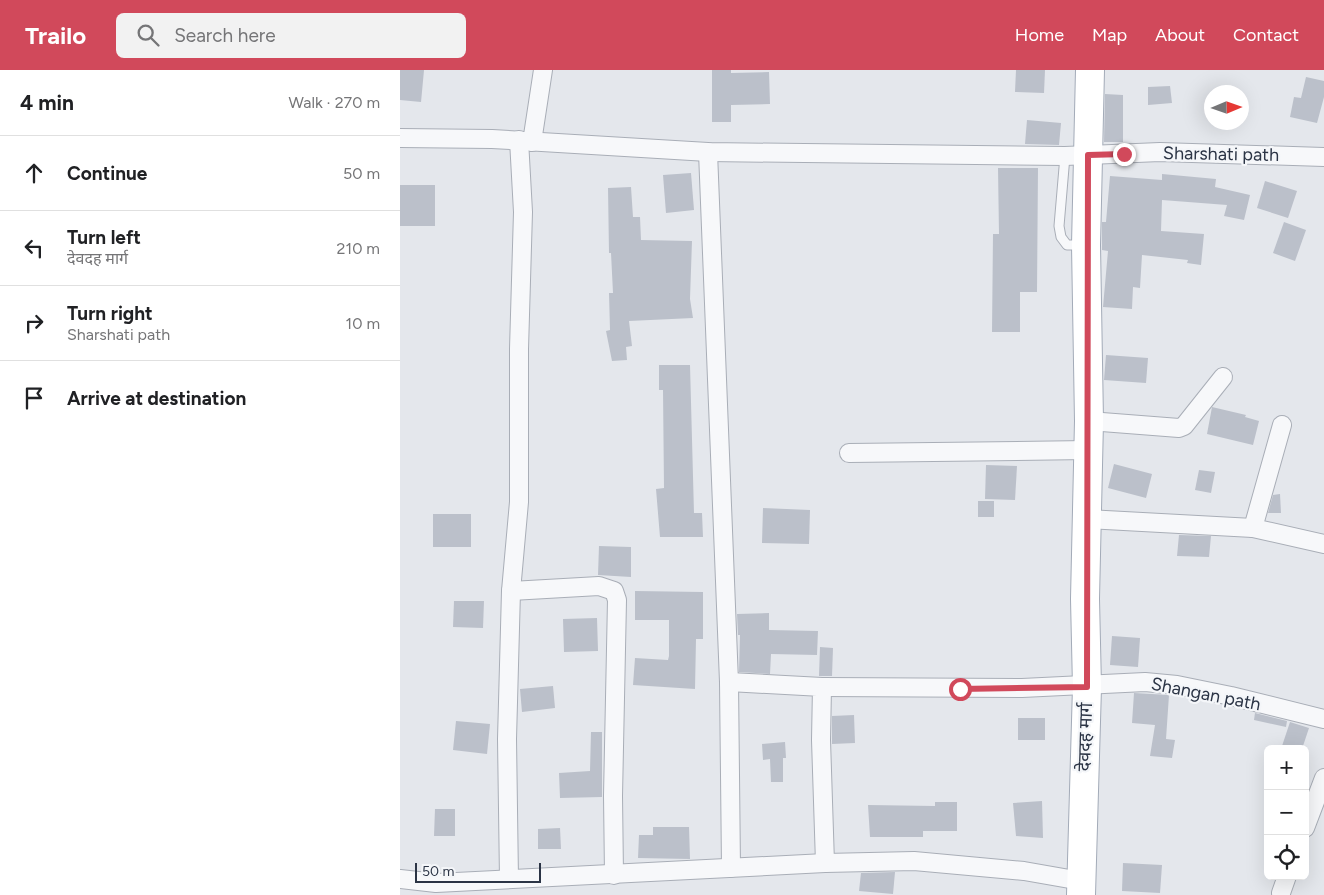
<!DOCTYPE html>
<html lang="en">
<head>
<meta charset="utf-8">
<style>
	:root { --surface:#fff; --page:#f2f2f2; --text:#202124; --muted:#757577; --line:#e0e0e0; --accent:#d1495b }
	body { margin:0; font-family:Figtree,"Noto Sans Devanagari",sans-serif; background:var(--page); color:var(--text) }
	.controls { position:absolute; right:15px; bottom:15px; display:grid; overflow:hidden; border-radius:8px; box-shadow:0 5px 20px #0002 }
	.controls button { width:45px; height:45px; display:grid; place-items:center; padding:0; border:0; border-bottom:1px solid var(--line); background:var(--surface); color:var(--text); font:25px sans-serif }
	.compass { position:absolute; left:804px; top:15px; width:45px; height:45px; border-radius:50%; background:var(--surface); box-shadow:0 5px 20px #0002; rotate:88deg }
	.scale { position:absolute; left:15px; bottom:12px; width:126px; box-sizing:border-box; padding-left:5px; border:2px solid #2b3445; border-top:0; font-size:14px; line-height:18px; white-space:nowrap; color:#2b3445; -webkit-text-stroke:4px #f4f6f9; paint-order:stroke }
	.stop { position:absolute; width:15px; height:15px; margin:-11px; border:4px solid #d1495b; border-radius:50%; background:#fff }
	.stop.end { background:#d1495b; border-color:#fff; box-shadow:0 1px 5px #0008 }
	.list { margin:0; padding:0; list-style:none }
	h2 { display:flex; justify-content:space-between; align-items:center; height:65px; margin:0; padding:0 20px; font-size:21px }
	h2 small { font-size:16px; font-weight:400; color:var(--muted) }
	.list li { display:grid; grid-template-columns:32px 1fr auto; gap:15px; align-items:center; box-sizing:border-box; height:75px; padding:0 20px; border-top:1px solid var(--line) }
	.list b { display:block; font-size:19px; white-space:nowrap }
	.list p { margin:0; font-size:16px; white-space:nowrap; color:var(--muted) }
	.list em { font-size:16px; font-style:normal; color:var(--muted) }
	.icon { flex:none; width:28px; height:28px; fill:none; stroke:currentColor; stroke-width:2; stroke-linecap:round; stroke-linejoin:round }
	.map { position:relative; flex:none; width:924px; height:825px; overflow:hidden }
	header { display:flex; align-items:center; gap:30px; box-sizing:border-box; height:70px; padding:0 25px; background:var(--accent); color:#fff }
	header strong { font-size:24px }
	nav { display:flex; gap:28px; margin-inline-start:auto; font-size:18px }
	.search { width:350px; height:45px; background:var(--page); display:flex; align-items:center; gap:12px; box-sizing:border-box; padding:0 18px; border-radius:8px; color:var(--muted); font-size:19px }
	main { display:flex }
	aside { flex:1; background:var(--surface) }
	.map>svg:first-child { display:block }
	.building { fill:#bbc0ca }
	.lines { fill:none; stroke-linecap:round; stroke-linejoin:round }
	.service-casing { stroke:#a9aeb7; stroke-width:11 }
	.minor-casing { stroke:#a9aeb7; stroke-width:20 }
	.primary-casing { stroke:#a3abb8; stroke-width:30 }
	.service { stroke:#f7f8fa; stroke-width:9 }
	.minor { stroke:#f7f8fa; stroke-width:18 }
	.primary { stroke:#fff; stroke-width:28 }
	.route { stroke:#d1495b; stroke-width:6 }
	.labels { text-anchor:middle; stroke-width:4.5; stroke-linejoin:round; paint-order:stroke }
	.street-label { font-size:18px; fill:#2b3445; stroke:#f4f6f9 }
</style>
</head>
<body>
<header>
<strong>Trailo</strong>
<div class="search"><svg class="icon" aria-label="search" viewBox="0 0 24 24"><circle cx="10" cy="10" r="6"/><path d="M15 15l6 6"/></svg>Search here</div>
<nav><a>Home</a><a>Map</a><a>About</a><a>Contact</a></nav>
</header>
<main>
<aside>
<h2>4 min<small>Walk · 270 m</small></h2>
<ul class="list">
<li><svg class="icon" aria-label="ahead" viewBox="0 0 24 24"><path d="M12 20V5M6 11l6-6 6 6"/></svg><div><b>Continue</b></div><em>50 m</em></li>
<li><svg class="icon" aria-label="left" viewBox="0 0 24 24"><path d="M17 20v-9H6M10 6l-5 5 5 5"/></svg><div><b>Turn left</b><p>देवदह मार्ग</p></div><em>210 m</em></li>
<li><svg class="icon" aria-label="right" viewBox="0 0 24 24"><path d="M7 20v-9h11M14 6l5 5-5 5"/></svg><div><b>Turn right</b><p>Sharshati path</p></div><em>10 m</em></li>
<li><svg class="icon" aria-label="arrive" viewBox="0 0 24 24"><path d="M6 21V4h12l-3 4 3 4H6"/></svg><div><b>Arrive at destination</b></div></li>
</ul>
</aside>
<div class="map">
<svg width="924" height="825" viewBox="0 0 924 825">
	<rect width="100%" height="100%" fill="#e4e7ec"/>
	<!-- building -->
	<g class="building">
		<polygon points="0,0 24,0 21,32 0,30"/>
		<polygon points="312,0 331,0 331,3 369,2 370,34 331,35 331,52 312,52"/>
		<polygon points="616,0 645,0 644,23 615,22"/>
		<polygon points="906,7 924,11 924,27 917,53 890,47 894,27 901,28"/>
		<polygon points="770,16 772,33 748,35 748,17"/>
		<polygon points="705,24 723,25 723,72 704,72"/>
		<polygon points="627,50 661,53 659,75 625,74"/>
		<polygon points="598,98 638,98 637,222 620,222 620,262 592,262 593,164 599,164"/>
		<polygon points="291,103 294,140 266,143 263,105"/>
		<polygon points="762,104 816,109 815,117 850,125 844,150 824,146 827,135 762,130 761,161 804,164 801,195 787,193 788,190 742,185 740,218 733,217 732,239 703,237 708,181 702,180 702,152 706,152 710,106 762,110"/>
		<polygon points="865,111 897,121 888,148 857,138"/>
		<rect x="0" y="115" width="35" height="41"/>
		<polygon points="231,117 233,147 240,147 241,170 292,171 290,229 293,248 229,251 232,276 226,277 227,290 212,291 206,261 210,260 209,223 213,223 211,183 209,183 208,118"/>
		<polygon points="884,152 906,160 895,191 873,183"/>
		<polygon points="706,285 748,288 746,313 704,310"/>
		<polygon points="259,295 290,295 294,443 302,443 303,467 260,467 256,419 264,418 263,320 259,320"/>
		<polygon points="812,337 846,345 845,347 859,351 853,375 807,364"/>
		<polygon points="714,394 752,404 746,428 708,418"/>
		<polygon points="586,395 617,396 615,430 585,429"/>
		<polygon points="799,400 815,402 811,423 795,420"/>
		<polygon points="880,424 881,443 868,443 873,425"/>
		<rect x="578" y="431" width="16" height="16"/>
		<polygon points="363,438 410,440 409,474 362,473"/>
		<rect x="33" y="444" width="38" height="33"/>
		<polygon points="779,465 811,466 809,487 777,486"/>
		<polygon points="199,476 231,477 231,507 198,505"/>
		<polygon points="235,521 303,522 303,569 296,569 295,619 233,615 235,588 268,590 269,586 269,550 235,550"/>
		<polygon points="54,531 84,531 83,558 53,557"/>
		<polygon points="369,543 369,560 418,561 417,585 371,584 370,604 339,602 340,565 338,565 337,544"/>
		<polygon points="197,548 198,581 164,582 163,549"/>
		<polygon points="712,566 740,568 738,597 710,595"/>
		<polygon points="420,577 433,578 432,606 419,606"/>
		<polygon points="153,616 155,638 122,642 120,619"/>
		<polygon points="734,623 769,625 766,669 775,670 772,688 750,686 755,655 732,653"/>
		<polygon points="855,643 887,651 886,657 854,650"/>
		<polygon points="454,645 455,673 432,674 432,646"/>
		<rect x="618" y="648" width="27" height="22"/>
		<polygon points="56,651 90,654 87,684 53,680"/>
		<polygon points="890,652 909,658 902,679 881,679"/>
		<polygon points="191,662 202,662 202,727 160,728 159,703 190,701"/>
		<polygon points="385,672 386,688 383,688 383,712 371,712 370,689 363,690 362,674"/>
		<polygon points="642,731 643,768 616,766 613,733"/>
		<polygon points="535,732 557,732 557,761 523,761 523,767 470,767 468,735 535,736"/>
		<polygon points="35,739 55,739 55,766 34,766"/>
		<polygon points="253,757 289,757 290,789 238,788 239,765 253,765"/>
		<polygon points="160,758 161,779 138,779 138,759"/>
		<polygon points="723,793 762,795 760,823 722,821"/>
		<polygon points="495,802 493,824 459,821 461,803"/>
	</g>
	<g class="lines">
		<defs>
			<polyline id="service" points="665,86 659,156 661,167 667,175 683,175"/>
			<g id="minor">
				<polyline points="0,68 92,69 308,82 665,86 760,82 924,87"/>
				<polyline points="132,72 143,0"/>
				<polyline points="308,82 329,612 331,798"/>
				<polyline points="689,351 779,358 784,356 823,307"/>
				<polyline points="449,383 688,380"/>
				<polyline points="687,449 853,458 924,474"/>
				<polyline points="853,458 882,355"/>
				<polyline points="111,521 199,516 214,521 217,530 213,726 214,805"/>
				<polyline points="329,612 422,617 421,670 425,793"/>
				<polyline points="422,617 622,618 745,612 777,615 831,626 924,649"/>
				<polyline points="905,758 924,708"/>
				<polyline points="0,809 36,813 425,793 514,791 624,801 681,811"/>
				<polyline points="109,809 107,669 111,521 119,432 119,279 123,142 119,70"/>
				<polyline points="881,823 887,806"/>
			</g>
			<polyline id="primary" points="681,825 687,617 685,529 689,351 686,175 690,0"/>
		</defs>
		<!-- service casing -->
		<use href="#service" class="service-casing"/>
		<!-- minor casing -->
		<use href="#minor" class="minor-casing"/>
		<!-- primary casing -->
		<use href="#primary" class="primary-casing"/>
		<!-- service -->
		<use href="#service" class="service"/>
		<!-- minor -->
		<use href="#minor" class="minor"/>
		<!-- primary -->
		<use href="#primary" class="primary"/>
	</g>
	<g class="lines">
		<!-- route -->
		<polyline class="route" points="560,619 687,617 688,85 724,84"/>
	</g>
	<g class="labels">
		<!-- street labels -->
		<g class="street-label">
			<text transform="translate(821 84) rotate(1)" y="6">Sharshati path</text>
			<text transform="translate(806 624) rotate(11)" y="6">Shangan path</text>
			<text transform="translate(685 667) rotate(-88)" y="6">देवदह मार्ग</text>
		</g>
	</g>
</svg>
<div class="controls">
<button>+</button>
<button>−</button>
<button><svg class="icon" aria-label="locate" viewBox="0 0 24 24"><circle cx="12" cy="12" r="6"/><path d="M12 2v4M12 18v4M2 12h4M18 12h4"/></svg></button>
</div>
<svg class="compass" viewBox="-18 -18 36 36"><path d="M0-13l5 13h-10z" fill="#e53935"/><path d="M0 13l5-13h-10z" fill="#757577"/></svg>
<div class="scale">50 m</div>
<div class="stop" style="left:560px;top:619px"></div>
<div class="stop end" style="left:724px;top:84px"></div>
</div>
</main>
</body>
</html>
